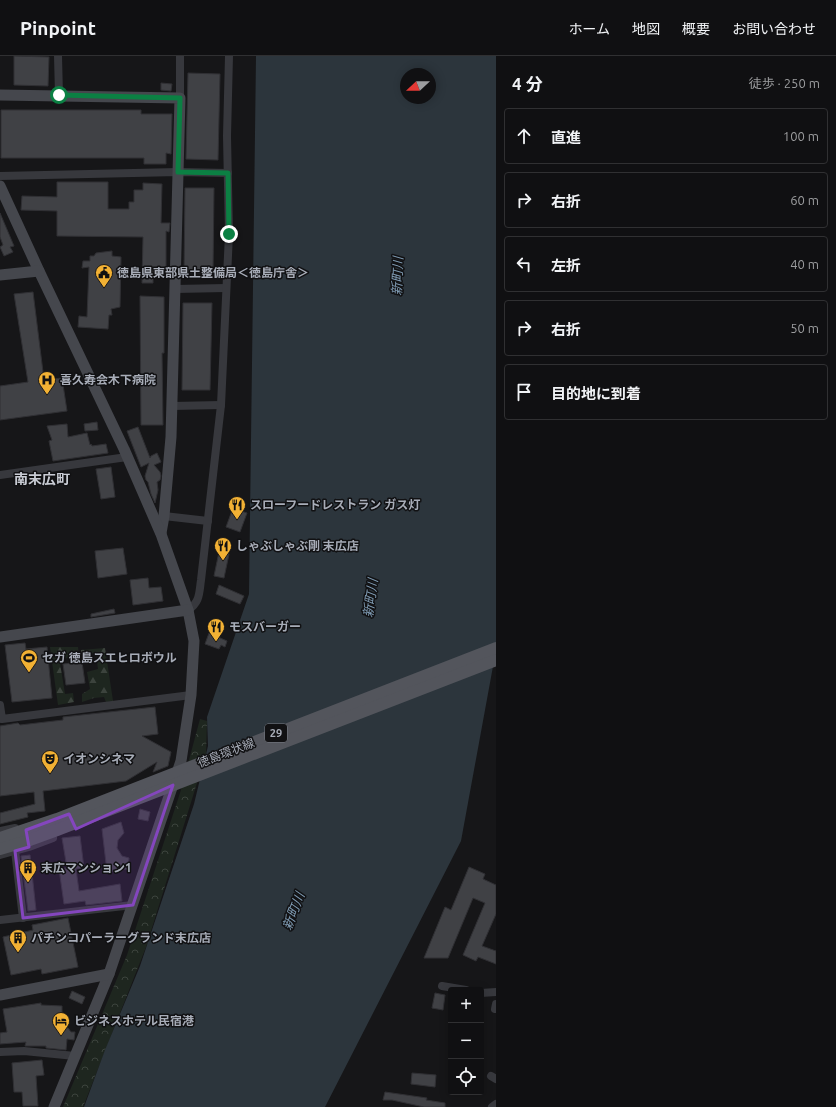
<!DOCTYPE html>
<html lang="ja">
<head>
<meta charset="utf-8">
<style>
	:root { --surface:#101012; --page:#19191b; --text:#f1f3f6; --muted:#9c9d9f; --line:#303032 }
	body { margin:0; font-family:Ubuntu,"Noto Sans JP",sans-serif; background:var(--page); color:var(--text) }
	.controls { position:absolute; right:12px; bottom:12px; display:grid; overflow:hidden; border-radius:4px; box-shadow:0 2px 10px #0003 }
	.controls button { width:36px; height:36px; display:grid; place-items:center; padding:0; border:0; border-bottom:1px solid var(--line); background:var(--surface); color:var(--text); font:20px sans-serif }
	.compass { position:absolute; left:400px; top:12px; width:36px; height:36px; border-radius:50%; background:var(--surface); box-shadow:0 2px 10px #0003; rotate:248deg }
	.stop { position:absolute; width:12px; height:12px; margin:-9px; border:3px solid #0b8043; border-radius:50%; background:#fff }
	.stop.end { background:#0b8043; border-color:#fff; box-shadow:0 1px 4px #0008 }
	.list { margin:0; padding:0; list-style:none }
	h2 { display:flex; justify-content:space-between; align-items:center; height:52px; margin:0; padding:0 16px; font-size:17px }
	h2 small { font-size:13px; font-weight:400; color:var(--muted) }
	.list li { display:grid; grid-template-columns:26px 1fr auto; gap:12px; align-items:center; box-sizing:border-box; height:56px; margin:0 8px 8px; padding:0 8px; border:1px solid var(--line); border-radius:4px }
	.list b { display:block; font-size:15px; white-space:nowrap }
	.list em { font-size:13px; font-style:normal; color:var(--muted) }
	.icon { flex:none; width:22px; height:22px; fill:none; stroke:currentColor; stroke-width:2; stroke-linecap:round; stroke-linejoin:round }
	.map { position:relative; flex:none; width:496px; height:1051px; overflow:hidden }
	header { display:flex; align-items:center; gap:24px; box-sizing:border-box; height:56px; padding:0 20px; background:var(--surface); border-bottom:1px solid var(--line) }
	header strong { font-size:19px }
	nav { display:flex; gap:22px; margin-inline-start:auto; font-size:14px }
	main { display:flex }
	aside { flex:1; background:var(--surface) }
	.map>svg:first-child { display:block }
	.forest { fill:url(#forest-firs) }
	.park { fill:url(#park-crowns) }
	.water { fill:#2c353c; fill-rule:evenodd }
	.building { fill:#404145; stroke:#303034 }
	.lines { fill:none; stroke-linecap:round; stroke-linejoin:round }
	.street { stroke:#37383d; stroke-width:8 }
	.secondary { stroke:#45474d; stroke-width:11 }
	.primary-bridge { stroke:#53555c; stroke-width:12 }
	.route { stroke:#0b8043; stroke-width:5 }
	.marked { fill:#8446be; fill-opacity:0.2; stroke:#8446be; stroke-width:3; stroke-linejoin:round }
	.labels { text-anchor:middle; stroke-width:3; stroke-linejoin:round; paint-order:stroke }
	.shield { fill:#111113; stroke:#7b7e86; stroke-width:1 }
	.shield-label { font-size:11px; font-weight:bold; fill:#a8adb8 }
	.poi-label { font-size:12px; font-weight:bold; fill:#a8adb8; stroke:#111113; text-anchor:start }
	.street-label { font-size:12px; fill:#a8adb8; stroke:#111113 }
	.water-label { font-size:13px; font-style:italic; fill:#7f9bb3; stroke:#111113 }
	.quarter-label { font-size:14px; font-weight:bold; fill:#c9ccd4; stroke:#111113 }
</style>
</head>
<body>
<header>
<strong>Pinpoint</strong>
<nav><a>ホーム</a><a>地図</a><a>概要</a><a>お問い合わせ</a></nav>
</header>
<main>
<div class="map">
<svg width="496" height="1051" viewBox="0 0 496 1051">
	<defs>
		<pattern id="forest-firs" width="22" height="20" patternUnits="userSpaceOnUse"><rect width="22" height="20" fill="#1e261f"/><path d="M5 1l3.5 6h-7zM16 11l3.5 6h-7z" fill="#3c433d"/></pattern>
		<pattern id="park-crowns" width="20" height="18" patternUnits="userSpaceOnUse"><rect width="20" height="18" fill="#1e261f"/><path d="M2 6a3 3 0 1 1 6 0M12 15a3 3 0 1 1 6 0" fill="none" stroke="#3c433d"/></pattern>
	</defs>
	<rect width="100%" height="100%" fill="#161618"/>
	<!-- forest -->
	<g class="forest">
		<polygon points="50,591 78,591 79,600 62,603 60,607 65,638 73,637 74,646 58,649"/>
		<polygon points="105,592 113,645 106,646 104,641 94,642 82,646 82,638 90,633 87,616 98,613 96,597 81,598 81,594"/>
	</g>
	<!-- park -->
	<polygon class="park" points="200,663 207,665 206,698 146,891 83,1051 63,1051 127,899 181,734"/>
	<!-- water -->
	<path class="water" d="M256,0H496V594L461,785L325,1051H84L105,994L140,910L194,748L208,690L207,661L249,538ZM406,18H430V42H406Z"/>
	<!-- building -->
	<g class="building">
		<polygon points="14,0 49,1 48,30 14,29"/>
		<polygon points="188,17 220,18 218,104 186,103"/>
		<polygon points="161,27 172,28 171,35 161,34"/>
		<polygon points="1,54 141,54 141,58 172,58 171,98 166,97 166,108 144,108 144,102 1,102"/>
		<polygon points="57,126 108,126 108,153 129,153 129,146 134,146 134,134 143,134 143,127 162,128 161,167 170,167 169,176 166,175 166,213 163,213 163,221 153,221 153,227 142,227 143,181 57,180 57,155 21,154 22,140 57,141"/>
		<polygon points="185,132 214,132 213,217 184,217"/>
		<polygon points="0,157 14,190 10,191 13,196 4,200 0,191 3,189 0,181"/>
		<polygon points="112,195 112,200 121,201 120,251 111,253 112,259 109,259 108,273 78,271 79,260 87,261 89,211 82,212 83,205 90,205 90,200 94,200 96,197"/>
		<polygon points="33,236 44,324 62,322 67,355 0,364 0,330 28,326 14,238"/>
		<polygon points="140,240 164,241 164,297 162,297 163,369 141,369"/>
		<polygon points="183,247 212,247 210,334 182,334"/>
		<polygon points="97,366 98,374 85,375 84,368"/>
		<polygon points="67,368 68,381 87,377 90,389 91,388 92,390 106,388 108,397 53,405 49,385 52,384 47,370"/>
		<polygon points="138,371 150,402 151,400 157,397 161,406 154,409 160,416 161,420 160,424 157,426 158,434 155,447 151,438 148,426 146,424 145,420 149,407 141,411 127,375"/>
		<polygon points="111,411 115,441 101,443 96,413"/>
		<polygon points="233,452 247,457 240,476 226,471"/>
		<polygon points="123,492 127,518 98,522 95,495"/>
		<polygon points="219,496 229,498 224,522 214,520"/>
		<polygon points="148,522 149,532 161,531 163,545 133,549 130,524"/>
		<polygon points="219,529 244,540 240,548 216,538"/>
		<polygon points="114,553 115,557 91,561 91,558"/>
		<polygon points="209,577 227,585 225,591 221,589 219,593 205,588"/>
		<polygon points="25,587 26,593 47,591 52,642 12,646 5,589"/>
		<polygon points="82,606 85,627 66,629 63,608"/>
		<polygon points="155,651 158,678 142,680 171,696 168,710 153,716 157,706 126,725 43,735 45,755 27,757 28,761 0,768 0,757 35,748 34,736 0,740 0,670 18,667 20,669 63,664 63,661"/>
		<polygon points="140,753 150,756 148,765 138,763"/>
		<polygon points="121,766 124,777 118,784 117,792 122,800 129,802 128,813 107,816 102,773"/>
		<polygon points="80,780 84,812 76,813 79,835 120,828 122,845 86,849 85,845 64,848 59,813 67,812 62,782"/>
		<polygon points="30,799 36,854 28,855 21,800"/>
		<polygon points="469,811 485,818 483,823 496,829 496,858 482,890 496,895 496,908 478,901 476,905 463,899 485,847 473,842 448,902 424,902 445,851 451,854"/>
		<polygon points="68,862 78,911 42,918 41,913 11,919 3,881 33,874 32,869"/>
		<polygon points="72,935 85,941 82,948 69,942"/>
		<polygon points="435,937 445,939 443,954 432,952"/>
		<polygon points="41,947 41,949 62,950 62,971 68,972 71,976 75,976 74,984 67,983 66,994 46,992 46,990 25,990 26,986 0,988 0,977 7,976 3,953"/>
		<polygon points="42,1004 44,1019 36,1020 38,1050 23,1050 22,1036 14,1036 12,1007"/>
		<polygon points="412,1017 436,1019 435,1031 411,1028"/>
		<polygon points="385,1036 427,1042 426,1044 445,1047 445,1051 424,1051 392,1044 383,1044"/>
	</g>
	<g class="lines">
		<!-- street -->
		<g class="street">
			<polyline points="58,0 59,39"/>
			<polyline points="180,42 180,0"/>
			<polyline points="0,120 178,116 228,117"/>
			<polyline points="175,233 226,232"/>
			<polyline points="172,350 221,349"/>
			<polyline points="0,419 127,401"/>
			<polyline points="164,460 208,465"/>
			<path d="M188,554C200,546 199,538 201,524L221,349L229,178L227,80L229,0"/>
			<polyline points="0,649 2,663 191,639"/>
			<polyline points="0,775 15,772"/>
			<polyline points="15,795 23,862"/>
			<polyline points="0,799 29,791 53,782"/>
			<polyline points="0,864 133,849"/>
			<polyline points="442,930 466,934"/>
			<polyline points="481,937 496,936"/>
			<polyline points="495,953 496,948"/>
			<polyline points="0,996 24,995 75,1000"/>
			<polyline points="491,1020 496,1023"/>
			<polyline points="492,1051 496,1048"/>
		</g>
		<!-- secondary -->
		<g class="secondary">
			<polyline points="0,39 180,42 171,381 164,460 161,477"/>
			<polyline points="0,130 39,215 124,393 161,478 188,554 194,585 191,639 181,705 109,918 54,1051"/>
			<polyline points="0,219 39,215"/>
			<polyline points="0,581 188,554"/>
			<polyline points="0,939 109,918"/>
		</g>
		<!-- primary-bridge -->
		<g class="primary-bridge">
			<polyline points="0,782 57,763 496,592"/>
			<polyline points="0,793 24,786 57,774 496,604"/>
		</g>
	</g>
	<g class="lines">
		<!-- route -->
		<polyline class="route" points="59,39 180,42 178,116 228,117 229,178"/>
	</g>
	<!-- marked area -->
	<path class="marked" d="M173,729L133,849L23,862L15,795L29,791L26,774L69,758L76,773Z"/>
	<!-- icons -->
	<defs>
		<symbol id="civic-pin" viewBox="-11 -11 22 30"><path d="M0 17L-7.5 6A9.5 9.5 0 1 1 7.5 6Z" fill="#f2b134" stroke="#111113"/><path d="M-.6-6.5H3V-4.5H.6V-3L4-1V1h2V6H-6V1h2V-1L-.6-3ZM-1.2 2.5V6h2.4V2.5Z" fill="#111"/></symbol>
		<symbol id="hospital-pin" viewBox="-11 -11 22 30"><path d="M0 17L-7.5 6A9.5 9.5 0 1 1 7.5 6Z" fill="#f2b134" stroke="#111113"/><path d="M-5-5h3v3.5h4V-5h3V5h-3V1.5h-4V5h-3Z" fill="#111"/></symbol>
		<symbol id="restaurant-pin" viewBox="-11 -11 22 30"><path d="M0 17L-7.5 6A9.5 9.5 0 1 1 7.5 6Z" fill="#f2b134" stroke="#111113"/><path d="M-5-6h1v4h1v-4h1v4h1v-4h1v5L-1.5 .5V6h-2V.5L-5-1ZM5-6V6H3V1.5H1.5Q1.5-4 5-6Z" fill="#111"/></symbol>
		<symbol id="stadium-pin" viewBox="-11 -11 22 30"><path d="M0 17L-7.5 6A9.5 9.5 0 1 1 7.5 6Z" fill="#f2b134" stroke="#111113"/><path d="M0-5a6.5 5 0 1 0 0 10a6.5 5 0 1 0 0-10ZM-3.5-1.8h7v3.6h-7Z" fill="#111"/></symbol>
		<symbol id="theatre-pin" viewBox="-11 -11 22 30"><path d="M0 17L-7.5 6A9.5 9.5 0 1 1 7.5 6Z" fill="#f2b134" stroke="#111113"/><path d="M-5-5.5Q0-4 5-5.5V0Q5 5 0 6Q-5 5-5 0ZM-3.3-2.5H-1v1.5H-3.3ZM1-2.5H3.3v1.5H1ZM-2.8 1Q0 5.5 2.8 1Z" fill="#111"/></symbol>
		<symbol id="building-pin" viewBox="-11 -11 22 30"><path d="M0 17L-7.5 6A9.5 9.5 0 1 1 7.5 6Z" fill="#f2b134" stroke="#111113"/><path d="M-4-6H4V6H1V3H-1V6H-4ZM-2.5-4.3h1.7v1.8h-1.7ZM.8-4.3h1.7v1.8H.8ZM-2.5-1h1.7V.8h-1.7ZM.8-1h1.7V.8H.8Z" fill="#111"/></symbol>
		<symbol id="hotel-pin" viewBox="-11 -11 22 30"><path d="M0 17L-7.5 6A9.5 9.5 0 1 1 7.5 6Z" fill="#f2b134" stroke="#111113"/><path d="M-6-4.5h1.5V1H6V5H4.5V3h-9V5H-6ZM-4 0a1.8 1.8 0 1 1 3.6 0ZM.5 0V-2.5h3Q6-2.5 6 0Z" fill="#111"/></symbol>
	</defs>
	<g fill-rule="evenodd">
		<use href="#civic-pin" x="94" y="207" width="20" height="27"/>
		<use href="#hospital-pin" x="37" y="314" width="20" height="27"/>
		<use href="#restaurant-pin" x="227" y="439" width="20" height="27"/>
		<use href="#restaurant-pin" x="213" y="480" width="20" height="27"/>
		<use href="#restaurant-pin" x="206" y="561" width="20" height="27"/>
		<use href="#stadium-pin" x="19" y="592" width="20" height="27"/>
		<use href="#theatre-pin" x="40" y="693" width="20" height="27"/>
		<use href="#building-pin" x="18" y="802" width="20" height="27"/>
		<use href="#building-pin" x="8" y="872" width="20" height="27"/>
		<use href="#hotel-pin" x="51" y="955" width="20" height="27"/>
	</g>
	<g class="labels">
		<!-- shield labels -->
		<rect class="shield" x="265" y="668" width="22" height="18" rx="3"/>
		<g class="shield-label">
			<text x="276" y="681">29</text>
		</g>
		<!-- poi labels -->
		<g class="poi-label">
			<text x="117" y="221">徳島県東部県土整備局＜徳島庁舎＞</text>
			<text x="60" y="328">喜久寿会木下病院</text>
			<text x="250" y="453">スローフードレストラン ガス灯</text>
			<text x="236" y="494">しゃぶしゃぶ剛 末広店</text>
			<text x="229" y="575">モスバーガー</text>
			<text x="42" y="606">セガ 徳島スエヒロボウル</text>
			<text x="63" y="707">イオンシネマ</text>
			<text x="41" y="816">末広マンション1</text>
			<text x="31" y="886">パチンコパーラーグランド末広店</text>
			<text x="74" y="969">ビジネスホテル民宿港</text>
		</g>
		<!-- street labels -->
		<g class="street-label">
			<text transform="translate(226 697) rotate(-21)" y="4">徳島環状線</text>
		</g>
		<!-- water labels -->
		<g class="water-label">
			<text transform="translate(397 220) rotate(-88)" y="5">新町川</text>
			<text transform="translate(370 542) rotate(-82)" y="5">新町川</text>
			<text transform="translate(293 855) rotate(-69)" y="5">新町川</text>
		</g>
		<!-- quarter labels -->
		<g class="quarter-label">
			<text x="42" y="428">南末広町</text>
		</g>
	</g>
</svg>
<div class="controls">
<button>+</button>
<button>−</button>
<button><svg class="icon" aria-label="locate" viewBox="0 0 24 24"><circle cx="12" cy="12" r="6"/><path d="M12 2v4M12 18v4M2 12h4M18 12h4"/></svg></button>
</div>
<svg class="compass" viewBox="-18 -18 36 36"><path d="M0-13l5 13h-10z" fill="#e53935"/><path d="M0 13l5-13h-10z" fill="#9c9d9f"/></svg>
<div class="stop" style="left:59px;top:39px"></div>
<div class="stop end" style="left:229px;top:178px"></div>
</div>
<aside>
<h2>4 分<small>徒歩 · 250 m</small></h2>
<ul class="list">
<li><svg class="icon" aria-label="ahead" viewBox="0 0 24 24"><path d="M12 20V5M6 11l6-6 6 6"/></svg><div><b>直進</b></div><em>100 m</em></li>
<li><svg class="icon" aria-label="right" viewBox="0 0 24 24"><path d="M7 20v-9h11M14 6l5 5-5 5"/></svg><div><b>右折</b></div><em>60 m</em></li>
<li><svg class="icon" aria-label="left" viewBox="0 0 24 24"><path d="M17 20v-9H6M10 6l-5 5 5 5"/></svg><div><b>左折</b></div><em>40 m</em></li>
<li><svg class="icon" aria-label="right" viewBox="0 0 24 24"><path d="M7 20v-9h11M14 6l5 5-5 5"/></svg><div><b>右折</b></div><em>50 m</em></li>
<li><svg class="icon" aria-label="arrive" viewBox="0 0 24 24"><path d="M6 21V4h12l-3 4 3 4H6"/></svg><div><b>目的地に到着</b></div></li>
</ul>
</aside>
</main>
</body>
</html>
